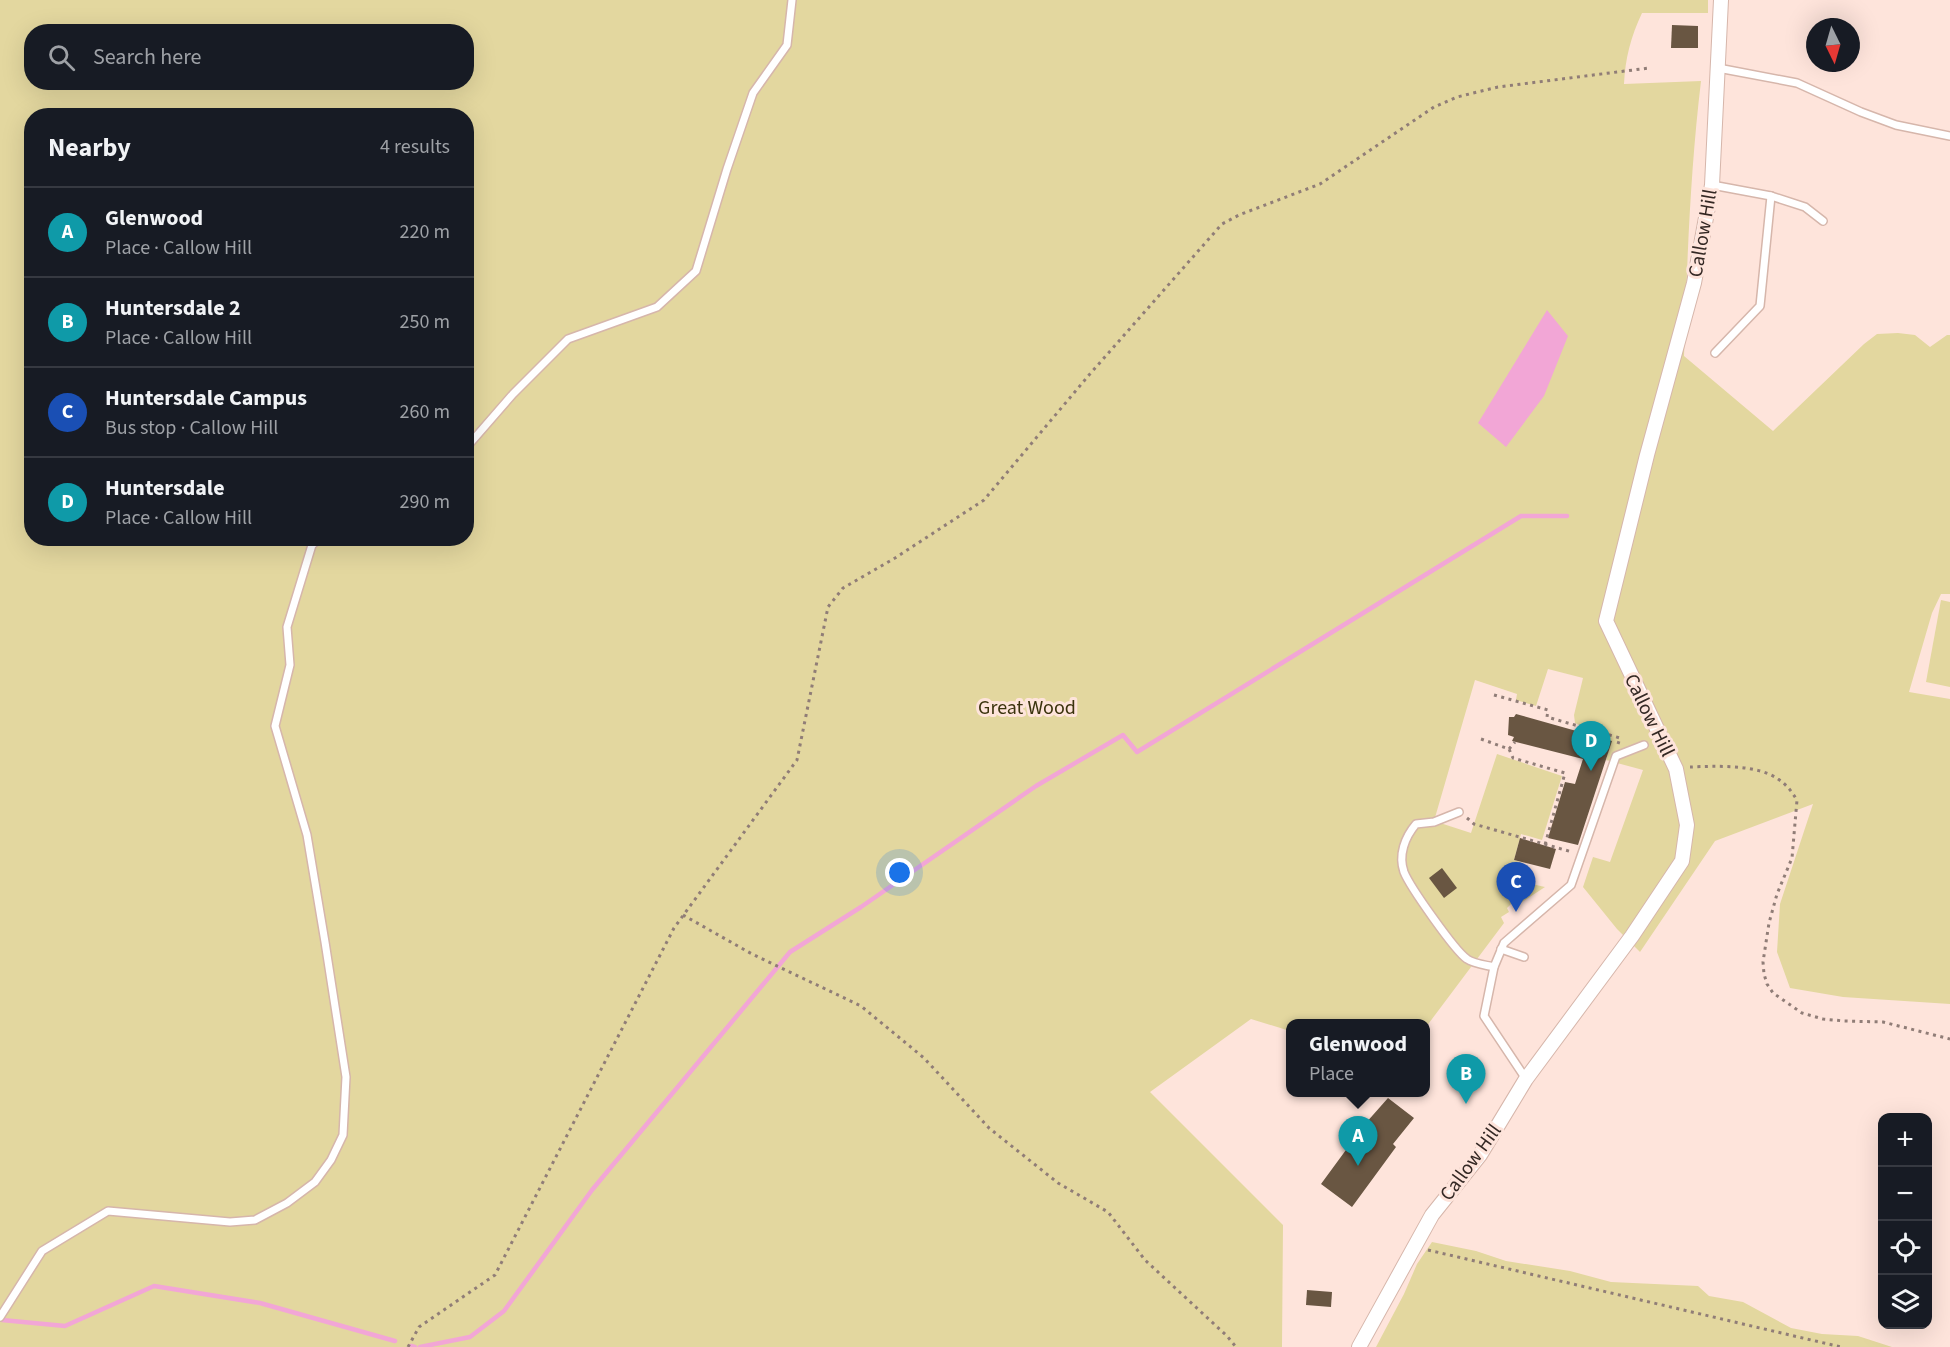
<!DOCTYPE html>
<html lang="en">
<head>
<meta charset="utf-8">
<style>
	:root { --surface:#171b24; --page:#20242c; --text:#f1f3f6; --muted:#9ea1a6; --line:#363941; --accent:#1a73e8 }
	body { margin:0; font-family:"Source Sans 3",sans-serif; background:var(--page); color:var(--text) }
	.controls { position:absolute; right:18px; bottom:18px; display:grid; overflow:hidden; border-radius:12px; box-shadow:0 6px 24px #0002 }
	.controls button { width:54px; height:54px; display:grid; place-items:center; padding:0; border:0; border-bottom:2px solid var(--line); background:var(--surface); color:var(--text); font:30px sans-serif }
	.compass { position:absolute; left:1806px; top:18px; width:54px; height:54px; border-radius:50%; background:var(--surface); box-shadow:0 6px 24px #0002; rotate:175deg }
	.you { position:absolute; left:900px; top:873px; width:21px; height:21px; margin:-15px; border:4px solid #fff; border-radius:50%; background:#1a73e8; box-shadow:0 0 0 9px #1a73e833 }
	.badge { display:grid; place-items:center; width:39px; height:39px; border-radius:50%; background:var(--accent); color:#fff; font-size:20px; font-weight:700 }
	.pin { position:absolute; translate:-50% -50px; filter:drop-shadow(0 2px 3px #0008) }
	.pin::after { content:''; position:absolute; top:32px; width:21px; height:18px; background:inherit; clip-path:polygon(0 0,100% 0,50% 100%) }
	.popup { position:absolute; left:1286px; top:1019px; width:144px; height:78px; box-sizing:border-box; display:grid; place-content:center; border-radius:12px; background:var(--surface); filter:drop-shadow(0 2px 4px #0005); font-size:20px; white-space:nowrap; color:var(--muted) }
	.popup b { font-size:22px; color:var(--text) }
	.popup::after { content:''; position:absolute; left:50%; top:100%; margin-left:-12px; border:12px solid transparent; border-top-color:var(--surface) }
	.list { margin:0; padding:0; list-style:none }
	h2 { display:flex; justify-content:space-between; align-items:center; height:78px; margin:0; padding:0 24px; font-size:26px }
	h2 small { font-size:20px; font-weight:400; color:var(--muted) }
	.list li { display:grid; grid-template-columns:39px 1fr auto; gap:18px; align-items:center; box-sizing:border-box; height:90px; padding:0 24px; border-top:2px solid var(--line) }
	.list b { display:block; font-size:22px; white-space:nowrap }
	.list p { margin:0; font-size:20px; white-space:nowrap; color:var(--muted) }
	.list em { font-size:20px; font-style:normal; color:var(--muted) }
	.icon { flex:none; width:33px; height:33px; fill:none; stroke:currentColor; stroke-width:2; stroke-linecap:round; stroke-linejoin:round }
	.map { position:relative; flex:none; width:1950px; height:1347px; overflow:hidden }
	.search { position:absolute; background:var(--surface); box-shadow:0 6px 24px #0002; left:24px; top:24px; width:450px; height:66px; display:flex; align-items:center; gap:15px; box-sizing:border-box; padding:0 21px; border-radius:24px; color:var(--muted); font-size:22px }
	.panel { position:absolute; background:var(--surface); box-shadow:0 6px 24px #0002; left:24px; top:108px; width:450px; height:438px; border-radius:24px }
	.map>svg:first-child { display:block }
	.green { fill:#e3d79f; fill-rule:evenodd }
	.water { fill:#f2a6d6 }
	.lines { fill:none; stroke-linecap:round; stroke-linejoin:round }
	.stream { stroke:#f2a6d6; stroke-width:4.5 }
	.building { fill:#695642 }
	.service-casing { stroke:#d6b6ab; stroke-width:10 }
	.minor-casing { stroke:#d6b6ab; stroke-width:16 }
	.path { stroke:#907d77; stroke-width:3; stroke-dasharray:3 4.5; stroke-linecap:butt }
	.service { stroke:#fff; stroke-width:7 }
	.minor { stroke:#fff; stroke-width:14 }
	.labels { text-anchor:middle; stroke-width:6; stroke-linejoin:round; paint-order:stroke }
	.street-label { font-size:20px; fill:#342824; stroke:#fee4db }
	.park-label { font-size:20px; fill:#3b330d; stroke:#fee4db }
</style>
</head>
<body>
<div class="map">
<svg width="1950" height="1347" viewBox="0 0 1950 1347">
	<rect width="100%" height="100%" fill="#fee4db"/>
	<!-- green -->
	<g class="green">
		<path d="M0,0H1708V13H1642C1631,36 1625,59 1624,84L1701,81C1690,173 1687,264 1684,356L1773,431L1864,344L1877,334L1898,333L1915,335L1930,347L1947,335H1950V594H1941L1932,613L1909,692L1950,699V1004L1843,997L1790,988L1777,952L1780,904L1813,804L1715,841L1640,952L1617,929L1583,887L1593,857L1610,862L1643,770L1606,760L1611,741L1575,723L1574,715L1583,678L1548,669L1536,706L1516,700L1517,694L1475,680L1434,821L1471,833L1497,754L1562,776L1542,840L1521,834L1514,860L1523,863L1518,881L1545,887L1519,904L1514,901L1507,908L1509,912L1501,917L1504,923L1426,1027V1024H1290V1031L1251,1019L1150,1092L1283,1225L1282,1347H0ZM32,32H466V82H32ZM32,116H466V538H32Z"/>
		<polygon points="1941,600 1950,602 1950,687 1926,682"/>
		<polygon points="1432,1242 1476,1251 1506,1261 1570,1271 1611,1282 1698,1286 1709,1296 1743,1302 1791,1328 1822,1334 1858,1336 1892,1347 1376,1347 1404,1294 1417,1264"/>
	</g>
	<!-- water -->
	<polygon class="water" points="1547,310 1568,336 1544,396 1506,447 1478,423"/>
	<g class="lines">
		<!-- stream -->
		<g class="stream">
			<polyline points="2,1320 65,1326 154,1286 260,1303 395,1341"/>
			<polyline points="411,1346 415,1347"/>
			<polyline points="420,1347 470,1337 504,1311 592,1190 790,952 861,907 1036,786 1123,735 1137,752 1521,516 1567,516"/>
		</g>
	</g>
	<!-- building -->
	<g class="building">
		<polygon points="1672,25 1698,26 1698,48 1671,48"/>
		<polygon points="1516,714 1612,741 1578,845 1548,838 1565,782 1575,784 1583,759 1512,741 1514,737 1508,735 1509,717 1514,717"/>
		<polygon points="1520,838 1556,849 1550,869 1514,860"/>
		<polygon points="1442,868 1457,888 1444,898 1429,878"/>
		<polygon points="1388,1098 1414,1118 1393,1144 1396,1147 1352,1207 1321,1184 1365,1124"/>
		<polygon points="1307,1290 1332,1292 1331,1307 1306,1305"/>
	</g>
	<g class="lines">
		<defs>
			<g id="service">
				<polyline points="1718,68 1797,83 1861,112 1896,125 1950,136"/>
				<polyline points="1712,185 1771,196 1760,306 1715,353"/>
				<polyline points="1771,196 1805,207 1823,221"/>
				<polyline points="466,448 513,394 568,339 657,307 696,271 727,169 753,93 787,45 792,0"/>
				<path d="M1459,812L1434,822L1416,824C1405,837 1398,855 1404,872C1410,887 1455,951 1467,959C1474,964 1486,965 1494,967"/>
				<polyline points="1501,949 1524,957"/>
				<polyline points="1526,1079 1484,1016 1494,967 1504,943 1571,885 1616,756 1644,745"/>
				<polyline points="0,1317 42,1251 108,1211 230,1222 255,1220 287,1203 315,1182 331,1160 343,1135 346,1077 325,942 307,835 275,726 290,665 287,627 312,545 320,538"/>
			</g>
			<polyline id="minor" points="1359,1347 1432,1215 1480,1155 1526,1079 1632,936 1682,861 1687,825 1676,769 1606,621 1647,455 1694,283 1712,185 1721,0"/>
		</defs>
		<!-- service casing -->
		<use href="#service" class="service-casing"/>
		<!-- minor casing -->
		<use href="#minor" class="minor-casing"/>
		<!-- path -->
		<g class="path">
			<polyline points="1494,695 1548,710 1547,717 1620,738 1618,744"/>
			<polyline points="1481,739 1509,749 1513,758 1565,773 1545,845"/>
			<polyline points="1509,749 1515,742"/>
			<path d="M1690,767C1714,766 1757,764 1778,779C1787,785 1792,792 1797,800L1792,858L1777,894L1769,923L1763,962L1764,974L1767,984L1773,993L1802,1013L1823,1019L1844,1021L1883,1022L1950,1039"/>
			<polyline points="1467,818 1474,824 1572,852"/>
			<polyline points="683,915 752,954 861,1006 924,1058 989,1128 1058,1183 1108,1212 1145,1260 1227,1336 1236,1347"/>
			<polyline points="1428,1250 1841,1347"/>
			<polyline points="408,1347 419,1327 495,1275 674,928 797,760 828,607 843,588 895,558 984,500 1089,375 1222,224 1239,215 1320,184 1434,107 1457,97 1498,87 1649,68"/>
		</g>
		<!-- service -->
		<use href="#service" class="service"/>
		<!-- minor -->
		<use href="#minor" class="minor"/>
	</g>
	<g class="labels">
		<!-- street labels -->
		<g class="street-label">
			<text transform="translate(1702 233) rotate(-80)" y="7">Callow Hill</text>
			<text transform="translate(1650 715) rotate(64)" y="7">Callow Hill</text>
			<text transform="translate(1470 1162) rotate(-54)" y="7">Callow Hill</text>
		</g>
		<!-- park labels -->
		<g class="park-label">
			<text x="1027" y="714">Great Wood</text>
		</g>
	</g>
</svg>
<div class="controls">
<button>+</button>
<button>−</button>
<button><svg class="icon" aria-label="locate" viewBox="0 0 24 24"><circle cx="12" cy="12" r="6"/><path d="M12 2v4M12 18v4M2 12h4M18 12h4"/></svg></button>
<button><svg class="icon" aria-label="layers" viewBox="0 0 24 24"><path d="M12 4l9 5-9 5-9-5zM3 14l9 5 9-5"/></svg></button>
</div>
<svg class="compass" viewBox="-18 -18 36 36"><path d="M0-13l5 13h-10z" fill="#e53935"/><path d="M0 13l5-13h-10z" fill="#9ea1a6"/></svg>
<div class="you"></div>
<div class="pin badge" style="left:1358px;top:1166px;background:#0f9aa8">A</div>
<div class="popup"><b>Glenwood</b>Place</div>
<div class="pin badge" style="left:1466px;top:1104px;background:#0f9aa8">B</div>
<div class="pin badge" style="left:1516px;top:912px;background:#1a4fb4">C</div>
<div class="pin badge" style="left:1591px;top:771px;background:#0f9aa8">D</div>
<div class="search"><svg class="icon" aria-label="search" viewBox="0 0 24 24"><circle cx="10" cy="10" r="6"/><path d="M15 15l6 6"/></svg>Search here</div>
<section class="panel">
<h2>Nearby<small>4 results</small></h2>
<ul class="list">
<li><span class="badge" style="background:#0f9aa8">A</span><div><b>Glenwood</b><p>Place · Callow Hill</p></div><em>220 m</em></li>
<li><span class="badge" style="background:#0f9aa8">B</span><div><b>Huntersdale 2</b><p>Place · Callow Hill</p></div><em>250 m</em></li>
<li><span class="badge" style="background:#1a4fb4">C</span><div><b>Huntersdale Campus</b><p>Bus stop · Callow Hill</p></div><em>260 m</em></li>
<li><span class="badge" style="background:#0f9aa8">D</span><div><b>Huntersdale</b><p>Place · Callow Hill</p></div><em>290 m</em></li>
</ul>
</section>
</div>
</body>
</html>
